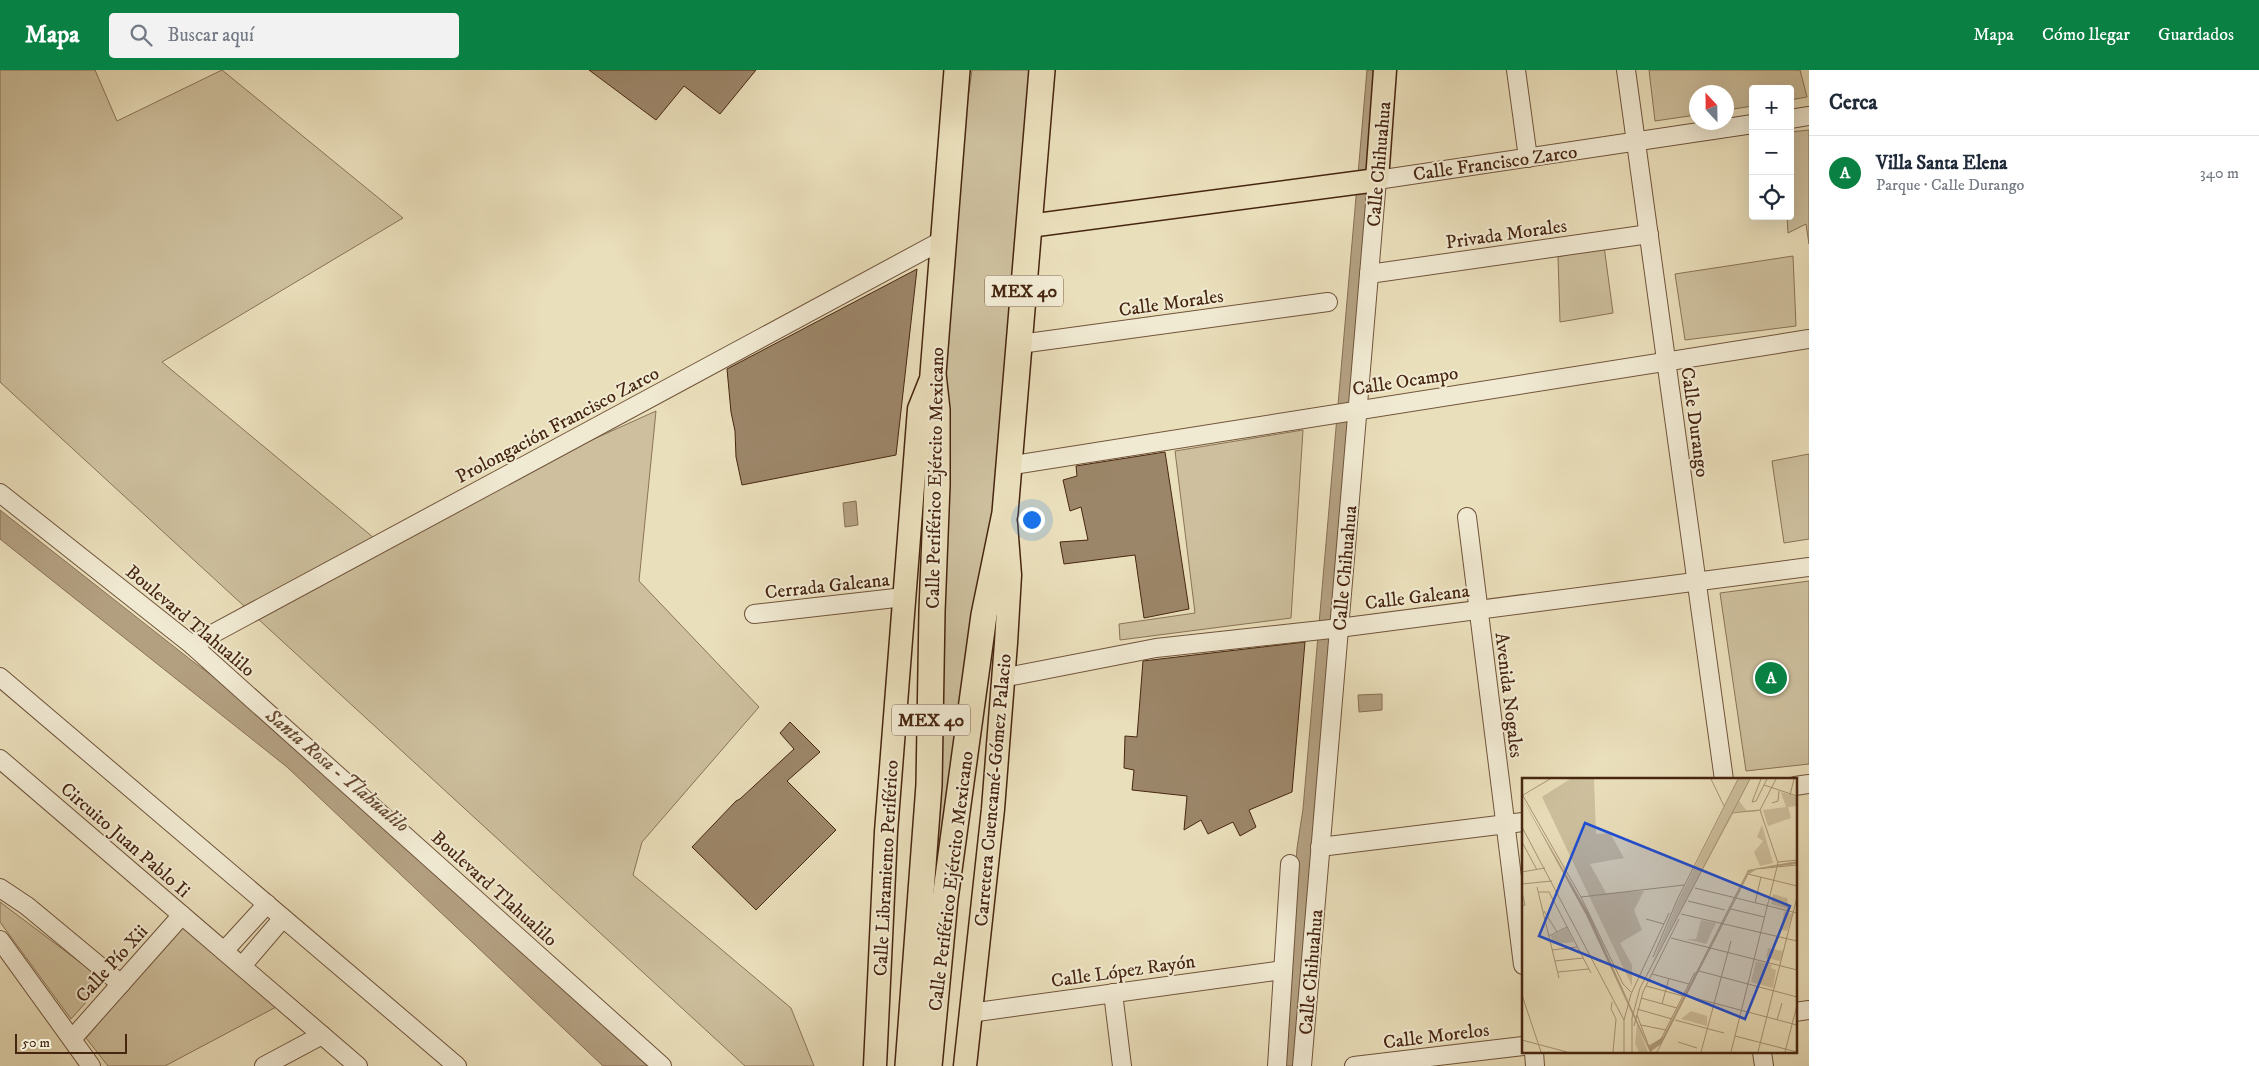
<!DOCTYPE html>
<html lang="es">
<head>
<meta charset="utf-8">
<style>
	:root { --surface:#fff; --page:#f2f2f3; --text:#1f2937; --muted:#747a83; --line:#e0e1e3; --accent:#0b8043 }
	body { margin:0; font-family:"IM FELL DW Pica",serif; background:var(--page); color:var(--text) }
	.controls { position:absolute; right:15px; top:15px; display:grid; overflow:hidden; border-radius:5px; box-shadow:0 5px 20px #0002 }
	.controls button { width:45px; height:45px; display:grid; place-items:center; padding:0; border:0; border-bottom:1px solid var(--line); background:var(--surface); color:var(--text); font:25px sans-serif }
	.compass { position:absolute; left:1689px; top:15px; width:45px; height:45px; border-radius:50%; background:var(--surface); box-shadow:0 5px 20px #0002; rotate:338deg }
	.scale { position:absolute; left:15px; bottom:12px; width:112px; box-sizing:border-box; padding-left:5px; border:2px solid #472610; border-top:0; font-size:14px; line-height:18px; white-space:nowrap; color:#472610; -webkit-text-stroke:4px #f1ead3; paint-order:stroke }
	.you { position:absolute; left:1031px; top:449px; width:18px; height:18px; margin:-12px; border:4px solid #fff; border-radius:50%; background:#1a73e8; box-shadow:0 0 0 8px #1a73e833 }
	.badge { display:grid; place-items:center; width:32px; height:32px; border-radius:50%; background:var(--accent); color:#fff; font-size:16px; font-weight:700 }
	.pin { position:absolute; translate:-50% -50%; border:2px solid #fff; box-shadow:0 1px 5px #0006 }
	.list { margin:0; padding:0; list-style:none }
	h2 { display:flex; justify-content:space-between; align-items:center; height:65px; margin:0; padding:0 20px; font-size:21px }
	h2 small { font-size:16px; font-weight:400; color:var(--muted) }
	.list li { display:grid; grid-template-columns:32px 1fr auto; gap:15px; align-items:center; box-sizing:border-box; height:75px; padding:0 20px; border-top:1px solid var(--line) }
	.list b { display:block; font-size:19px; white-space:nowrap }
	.list p { margin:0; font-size:16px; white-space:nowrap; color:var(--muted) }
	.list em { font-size:16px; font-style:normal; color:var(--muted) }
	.icon { flex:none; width:28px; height:28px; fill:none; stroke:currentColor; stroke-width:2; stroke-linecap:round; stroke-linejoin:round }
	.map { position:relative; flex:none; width:1809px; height:996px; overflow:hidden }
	header { display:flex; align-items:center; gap:30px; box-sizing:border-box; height:70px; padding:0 25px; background:var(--accent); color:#fff }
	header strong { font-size:24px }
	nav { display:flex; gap:28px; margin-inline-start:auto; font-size:18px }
	.search { width:350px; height:45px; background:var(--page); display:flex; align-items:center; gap:12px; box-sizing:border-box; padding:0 18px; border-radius:5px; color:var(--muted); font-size:19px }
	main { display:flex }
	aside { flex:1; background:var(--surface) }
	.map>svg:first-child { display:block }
	.green { fill:#cec09e; stroke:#8a7357 }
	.water { fill:#b3a081; stroke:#886f54 }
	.building { fill:#9c8669; stroke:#472610 }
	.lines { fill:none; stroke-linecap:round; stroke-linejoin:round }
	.minor-casing { stroke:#70543b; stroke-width:20 }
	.major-casing { stroke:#472610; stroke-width:25 }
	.highway-casing { stroke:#472610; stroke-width:28 }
	.minor { stroke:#f1ead3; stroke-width:18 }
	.major { stroke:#eadfbb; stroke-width:22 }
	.highway { stroke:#eadfbb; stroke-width:25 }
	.labels { text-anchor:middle; stroke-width:4; stroke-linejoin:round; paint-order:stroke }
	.shield { fill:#f1ead3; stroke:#7a614a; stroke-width:1 }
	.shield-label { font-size:18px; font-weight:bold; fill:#472610 }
	.street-label { font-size:19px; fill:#472610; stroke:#f1ead3 }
	.water-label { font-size:20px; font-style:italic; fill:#674b32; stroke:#f1ead3 }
	.inset-road { fill:none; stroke:#a99577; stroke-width:1 }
	.view { fill:#1d4ed8; fill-opacity:0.15; stroke:#1d4ed8; stroke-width:2.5 }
	.inset-edge { fill:none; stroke:#472610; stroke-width:2.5 }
</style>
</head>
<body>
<header>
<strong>Mapa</strong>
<div class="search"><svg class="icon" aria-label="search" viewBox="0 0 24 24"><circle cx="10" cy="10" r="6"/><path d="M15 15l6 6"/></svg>Buscar aquí</div>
<nav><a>Mapa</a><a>Cómo llegar</a><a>Guardados</a></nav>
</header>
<main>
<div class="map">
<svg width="1809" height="996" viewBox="0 0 1809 996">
	<rect width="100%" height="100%" fill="#eadfbb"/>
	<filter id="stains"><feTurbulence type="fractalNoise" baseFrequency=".004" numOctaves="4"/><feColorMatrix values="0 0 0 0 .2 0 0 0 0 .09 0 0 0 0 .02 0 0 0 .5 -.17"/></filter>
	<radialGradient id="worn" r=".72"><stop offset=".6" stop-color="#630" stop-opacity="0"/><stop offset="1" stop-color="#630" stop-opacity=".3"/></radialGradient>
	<!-- green -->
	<g class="green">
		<polygon points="0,0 95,0 117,51 222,0 403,148 162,292 374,468 656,341 639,511 759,637 642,772 633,805 791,938 814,996 745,996 0,312"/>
		<polygon points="972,0 1046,0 1001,441 929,846 942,345 958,102"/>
		<polygon points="1649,0 1800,0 1807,27 1790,30 1790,19 1753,19 1753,36 1727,40 1726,22 1696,22 1696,45 1655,51"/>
		<polygon points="1809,60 1809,174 1806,154 1788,163 1787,146 1790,146 1790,62"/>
		<polygon points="1604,176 1613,243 1560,252 1558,187"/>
		<polygon points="1793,186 1796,256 1685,270 1675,204"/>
		<polygon points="1303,360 1291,548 1120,570 1119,554 1195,543 1175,381"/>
		<polygon points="1809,384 1809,469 1784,473 1772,391"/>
		<polygon points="1809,511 1809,694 1746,701 1720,523"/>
		<polygon points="0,832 105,911 71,949 0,852"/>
		<polygon points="182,855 278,936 165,996 108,996 86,968"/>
	</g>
	<!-- water -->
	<g class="water">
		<polygon points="1367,0 1380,0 1296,996 1281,996 1297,778 1303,739"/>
		<polygon points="856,431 858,455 845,457 843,433"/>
		<polygon points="0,440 191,590 313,681 647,996 603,996 287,697 0,469"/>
		<polygon points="1382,624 1382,640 1359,642 1358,625"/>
	</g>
	<!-- building -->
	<g class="building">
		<polygon points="589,0 756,0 720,44 684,16 656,50"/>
		<polygon points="917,199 896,385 742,415 736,387 735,361 731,342 727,299"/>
		<polygon points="1165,382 1189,539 1144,548 1135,485 1064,494 1060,472 1088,470 1081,437 1070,441 1063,410 1077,406 1076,396"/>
		<polygon points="1305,572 1292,722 1249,740 1256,757 1240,766 1233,752 1208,764 1201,750 1184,760 1187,726 1132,720 1134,700 1124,698 1125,666 1137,667 1143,591"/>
		<polygon points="790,652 820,682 787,711 836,760 756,840 692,777 736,731 740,729 794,679 780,663"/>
	</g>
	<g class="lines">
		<defs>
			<g id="minor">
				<polyline points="1516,0 1528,88"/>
				<polyline points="1626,0 1724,710"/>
				<polyline points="1790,49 1809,46"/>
				<polyline points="1369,204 1649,164"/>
				<polyline points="1020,274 1328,232"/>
				<polyline points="1008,396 1809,269"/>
				<polyline points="0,423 192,575 662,996"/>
				<polyline points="1467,447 1523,895"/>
				<polyline points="754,544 904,527"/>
				<polyline points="192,575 943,170"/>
				<polyline points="0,607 457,996"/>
				<polyline points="1002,608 1156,578 1331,559 1809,497"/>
				<polyline points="0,689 358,996"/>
				<polyline points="1795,716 1809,714"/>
				<polyline points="1320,777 1523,752"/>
				<polyline points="0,818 27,836 121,914"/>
				<polyline points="0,870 91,996"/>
				<polyline points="224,881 267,834"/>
				<polyline points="242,896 283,848"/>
				<polyline points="1113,923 1122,996"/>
				<polyline points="1795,942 1809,940"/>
				<polyline points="970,943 1283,900"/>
				<polyline points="72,969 182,845"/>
				<polyline points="1534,982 1535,996"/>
				<polyline points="1762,982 1764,996"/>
				<polyline points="264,996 322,965"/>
				<polyline points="1277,996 1290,794"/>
				<polyline points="1302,996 1377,110 1753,54"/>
				<polyline points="1354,996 1523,976"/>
			</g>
			<g id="major">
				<polyline points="1029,156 1377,110 1385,0"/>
				<polyline points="875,996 886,762 919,339 933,304"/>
				<polyline points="965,996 993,739 1006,573 1010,505 1006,454"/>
			</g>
			<g id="highway">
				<polyline points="908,996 929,715 932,541 937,415 937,340 933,304 957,0"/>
				<polyline points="929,996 945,829 984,545 1005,443 1042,0"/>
			</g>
		</defs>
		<!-- minor casing -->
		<use href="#minor" class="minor-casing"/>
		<!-- major casing -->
		<use href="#major" class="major-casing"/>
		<!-- highway casing -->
		<use href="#highway" class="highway-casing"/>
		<!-- minor -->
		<use href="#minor" class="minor"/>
		<!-- major -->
		<use href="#major" class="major"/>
		<!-- highway -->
		<use href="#highway" class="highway"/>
	</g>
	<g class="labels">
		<!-- shield labels -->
		<g class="shield">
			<rect x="985" y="205.5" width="78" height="31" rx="4"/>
			<rect x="892" y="634.5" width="78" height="31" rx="4"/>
		</g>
		<g class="shield-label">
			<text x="1024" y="227">MEX 40</text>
			<text x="931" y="656">MEX 40</text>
		</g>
		<!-- street labels -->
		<g class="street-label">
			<text transform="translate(1495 92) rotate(-8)" y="7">Calle Francisco Zarco</text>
			<text transform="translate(1378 94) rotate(-85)" y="7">Calle Chihuahua</text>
			<text transform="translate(1506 163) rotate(-8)" y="7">Privada Morales</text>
			<text transform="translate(1171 232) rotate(-8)" y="7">Calle Morales</text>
			<text transform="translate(1405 310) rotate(-9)" y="7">Calle Ocampo</text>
			<text transform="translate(1696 352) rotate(82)" y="7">Calle Durango</text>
			<text transform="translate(557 354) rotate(-28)" y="7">Prolongación Francisco Zarco</text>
			<text transform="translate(934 408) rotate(-89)" y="7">Calle Periférico Ejército Mexicano</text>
			<text transform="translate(1344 498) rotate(-85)" y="7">Calle Chihuahua</text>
			<text transform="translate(827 515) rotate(-6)" y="7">Cerrada Galeana</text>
			<text transform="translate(1417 526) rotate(-7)" y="7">Calle Galeana</text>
			<text transform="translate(191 550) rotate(40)" y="7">Boulevard Tlahualilo</text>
			<text transform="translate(1510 625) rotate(83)" y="7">Avenida Nogales</text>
			<text transform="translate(992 720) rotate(-85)" y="7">Carretera Cuencamé-Gómez Palacio</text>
			<text transform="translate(126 769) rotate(41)" y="7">Circuito Juan Pablo Ii</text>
			<text transform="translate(885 798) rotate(-87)" y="7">Calle Libramiento Periférico</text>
			<text transform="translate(950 811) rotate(-83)" y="7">Calle Periférico Ejército Mexicano</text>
			<text transform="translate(495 818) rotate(42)" y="7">Boulevard Tlahualilo</text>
			<text transform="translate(111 893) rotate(-48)" y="7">Calle Pío Xii</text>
			<text transform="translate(1123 900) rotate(-8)" y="7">Calle López Rayón</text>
			<text transform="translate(1310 902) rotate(-85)" y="7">Calle Chihuahua</text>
			<text transform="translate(1436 965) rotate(-7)" y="7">Calle Morelos</text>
		</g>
		<!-- water labels -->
		<g class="water-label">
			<text transform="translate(338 700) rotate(40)" y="7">Santa Rosa - Tlahualilo</text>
		</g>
	</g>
	<!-- overview -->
	<g transform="translate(1522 708)">
		<rect width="275" height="275" fill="#eadfbb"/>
		<path d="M48,1H72L74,56L88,55L102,80L68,86L84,115L122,113L112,132L120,152L98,165L110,187V208L20,19ZM216,1H228L217,23L224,32L237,34H212L130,185L154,127ZM259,14L275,19V28L266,29L269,40L246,48L241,32L264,29ZM240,47L251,85L238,88L232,74L241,63L235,59ZM251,116L265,120L267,131L249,126ZM262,133L271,136L265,153L259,152ZM179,142L194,145L184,166L164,161H174ZM45,150L52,164L31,166L29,158ZM246,170L261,173L258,183L244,180ZM234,183L250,187L249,190L254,192L251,210L229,204ZM169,233L185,238V248L159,241ZM115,245L126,274H117L113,266Z" fill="#cec09e"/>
		<path d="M0,20L67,136L127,269L141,259L226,92L275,83V86L233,91L226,95L139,266L128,274L64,137Z" fill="#b3a081"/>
		<path class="inset-road" d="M189,1L202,28M239,1L230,24L234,23L245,1M242,7L275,18M0,16L59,119L101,206L109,214M1,17L28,1M268,17L272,1M250,25L256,23L257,13M238,32L254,1M210,35L238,32M0,49L102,242M0,64L15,92M256,84L275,82M0,94L23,90M226,96L234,91L275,87M0,106L30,103M15,109L37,200M173,110L214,120L226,96L275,108M17,114H27L69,195M59,119L162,107M166,123L203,132M233,125L239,99M0,128L3,127L0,114M209,131L242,139M22,133L35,154M159,136L275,163M124,141L142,146M27,158L45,149M149,160L275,192M30,172L55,169M131,179L155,122L216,1M33,183L61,180M177,193L275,219M36,194L67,191M130,196L167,206M124,208L161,218M0,217L19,274M165,218L275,247M119,220L155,230M90,224L89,231L94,241L91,274M140,226L147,200M115,231L150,241M115,237L129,274M153,242L202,255M255,242L260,225M119,247L144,252M112,248L121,214L157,141M213,258L275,274M0,262L45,274M156,264L175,270M127,268L139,261L173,194M102,274V242L109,216L147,135M110,274V240L118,210L228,1M135,274L214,120L275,135M179,274L209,163M209,274L256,85L238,32M236,274L275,119M263,274L275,227"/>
		<path class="view" d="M63,45L268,128L223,241L17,158Z"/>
		<rect width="275" height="275" class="inset-edge"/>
	</g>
	<rect width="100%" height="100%" filter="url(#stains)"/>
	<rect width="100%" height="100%" fill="url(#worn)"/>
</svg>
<div class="controls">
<button>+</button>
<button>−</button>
<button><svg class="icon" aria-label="locate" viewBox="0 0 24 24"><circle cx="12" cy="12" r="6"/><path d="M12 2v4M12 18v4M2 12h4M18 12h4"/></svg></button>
</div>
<svg class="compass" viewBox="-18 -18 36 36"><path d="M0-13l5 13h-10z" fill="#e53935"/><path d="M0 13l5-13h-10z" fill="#747a83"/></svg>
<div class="scale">50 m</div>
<div class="you"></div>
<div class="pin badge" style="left:1771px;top:608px">A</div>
</div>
<aside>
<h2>Cerca<small></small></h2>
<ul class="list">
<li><span class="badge">A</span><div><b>Villa Santa Elena</b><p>Parque · Calle Durango</p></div><em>340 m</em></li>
</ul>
</aside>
</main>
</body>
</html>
